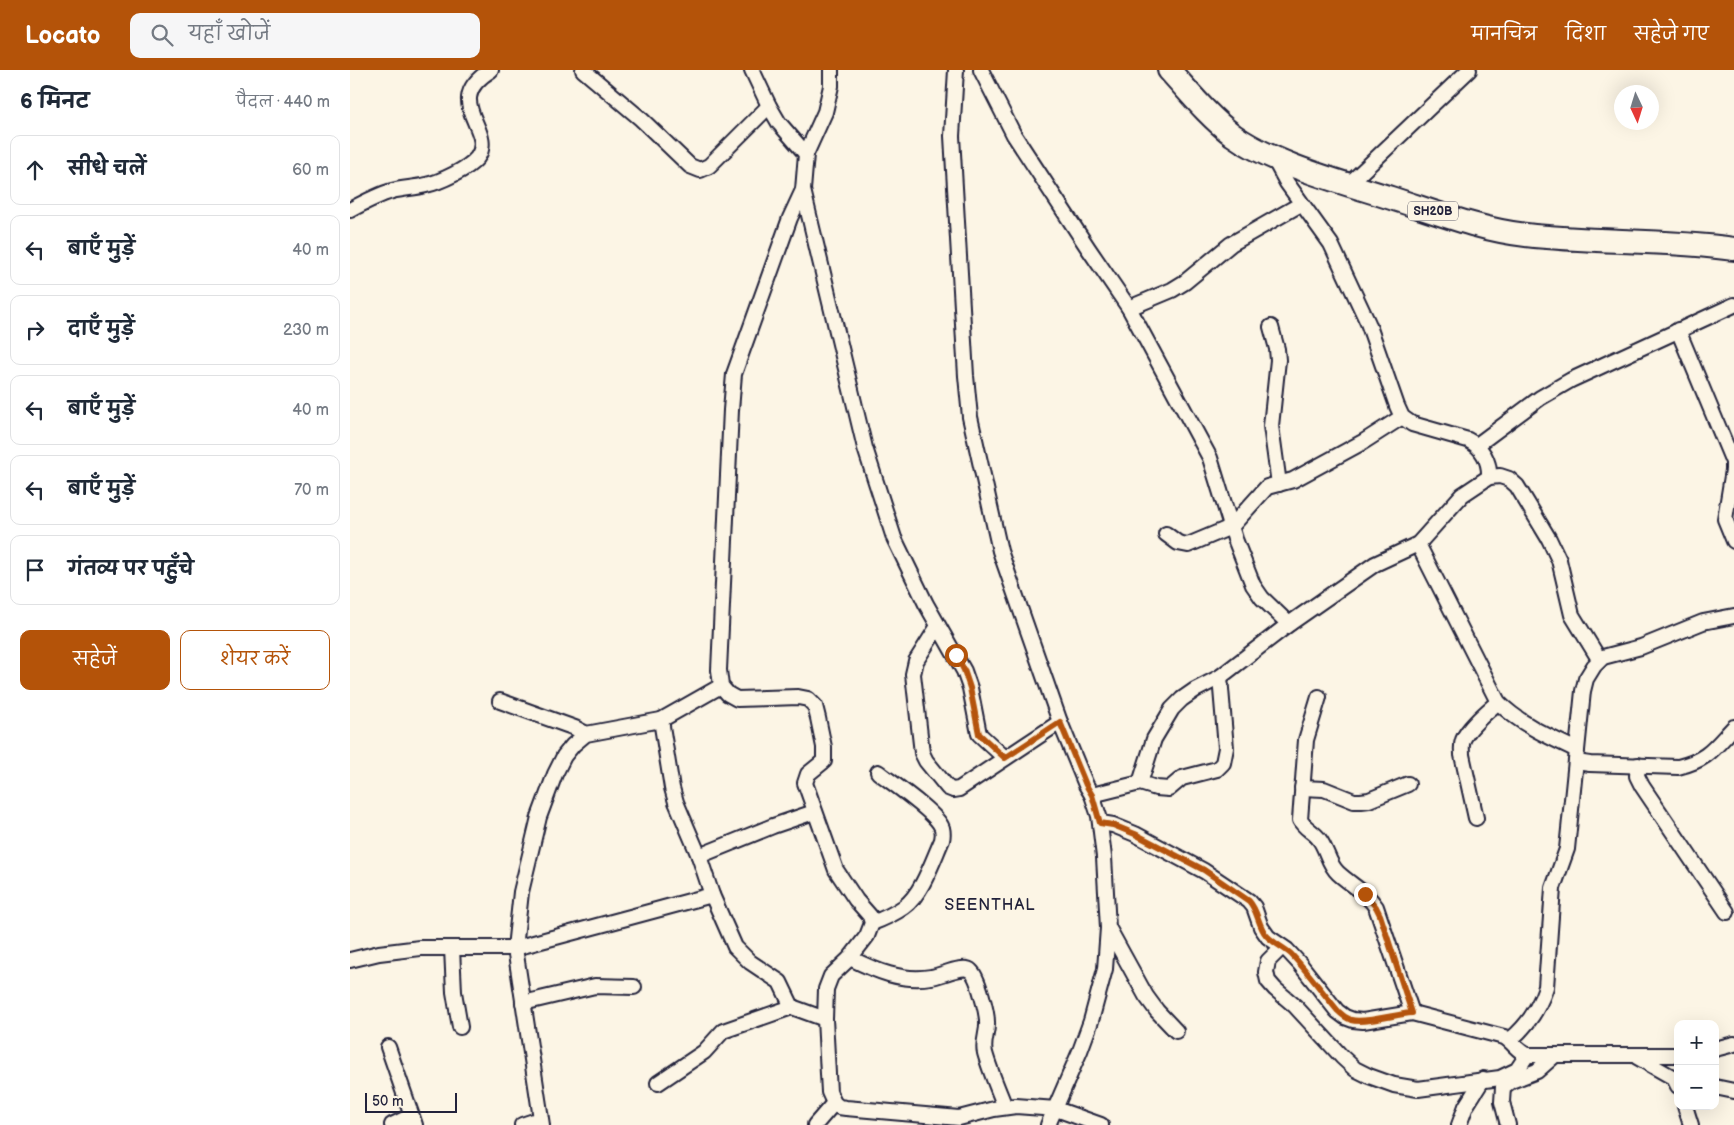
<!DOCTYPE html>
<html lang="hi">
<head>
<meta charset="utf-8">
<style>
	:root { --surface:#fff; --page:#f6f6f7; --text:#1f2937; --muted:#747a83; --line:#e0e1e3; --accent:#b45309 }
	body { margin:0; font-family:"Balsamiq Sans","Playpen Sans Deva",sans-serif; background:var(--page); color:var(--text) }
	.controls { position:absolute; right:15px; bottom:15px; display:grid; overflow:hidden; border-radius:10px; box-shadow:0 5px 20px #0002 }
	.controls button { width:45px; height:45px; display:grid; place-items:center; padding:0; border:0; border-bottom:1px solid var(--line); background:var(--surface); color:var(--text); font:25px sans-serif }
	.compass { position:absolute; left:1264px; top:15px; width:45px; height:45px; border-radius:50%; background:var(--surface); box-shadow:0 5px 20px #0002; rotate:176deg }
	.scale { position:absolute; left:15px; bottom:12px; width:92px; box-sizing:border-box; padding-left:5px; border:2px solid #22223b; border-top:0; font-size:14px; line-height:18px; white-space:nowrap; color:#22223b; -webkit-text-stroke:4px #fcf5e5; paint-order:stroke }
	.stop { position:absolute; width:15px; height:15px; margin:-11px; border:4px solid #b45309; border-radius:50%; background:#fff }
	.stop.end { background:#b45309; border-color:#fff; box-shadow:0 1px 5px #0008 }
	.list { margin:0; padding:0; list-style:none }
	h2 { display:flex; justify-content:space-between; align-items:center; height:65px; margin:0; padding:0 20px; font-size:21px }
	h2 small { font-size:16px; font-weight:400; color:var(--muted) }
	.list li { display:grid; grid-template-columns:32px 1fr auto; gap:15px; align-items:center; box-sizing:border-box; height:70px; margin:0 10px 10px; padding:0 10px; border:1px solid var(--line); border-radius:10px }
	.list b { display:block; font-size:19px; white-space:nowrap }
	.list em { font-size:16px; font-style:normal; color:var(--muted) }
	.actions { display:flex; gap:10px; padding:15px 20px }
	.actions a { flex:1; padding:11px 0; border:1px solid var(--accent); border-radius:10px; text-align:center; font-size:18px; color:var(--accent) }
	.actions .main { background:var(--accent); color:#fff }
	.icon { flex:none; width:28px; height:28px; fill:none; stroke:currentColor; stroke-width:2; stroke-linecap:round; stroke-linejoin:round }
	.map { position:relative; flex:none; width:1384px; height:1055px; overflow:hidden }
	header { display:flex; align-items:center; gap:30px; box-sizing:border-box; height:70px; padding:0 25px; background:var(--accent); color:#fff }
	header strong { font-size:24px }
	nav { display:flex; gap:28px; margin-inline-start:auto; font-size:18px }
	.search { width:350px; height:45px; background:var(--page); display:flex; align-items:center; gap:12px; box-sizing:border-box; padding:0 18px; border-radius:10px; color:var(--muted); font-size:19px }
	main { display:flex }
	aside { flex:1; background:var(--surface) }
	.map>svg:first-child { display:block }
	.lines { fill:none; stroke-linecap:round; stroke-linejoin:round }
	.minor-casing { stroke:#22223b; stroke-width:18 }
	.primary-casing { stroke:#22223b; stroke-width:26 }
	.minor { stroke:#fcf5e5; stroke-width:14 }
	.primary { stroke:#fcf5e5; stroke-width:22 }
	.route { stroke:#b45309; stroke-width:6 }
	.labels { text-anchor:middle; stroke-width:5; stroke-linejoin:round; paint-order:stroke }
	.shield { fill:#fcf5e5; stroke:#63616e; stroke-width:1 }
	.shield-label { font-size:12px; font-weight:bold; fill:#22223b }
	.quarter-label { font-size:16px; letter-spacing:1px; fill:#22223b; stroke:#fcf5e5 }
</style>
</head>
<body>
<header>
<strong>Locato</strong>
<div class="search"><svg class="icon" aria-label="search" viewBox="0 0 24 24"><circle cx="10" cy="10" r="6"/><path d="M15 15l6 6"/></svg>यहाँ खोजें</div>
<nav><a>मानचित्र</a><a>दिशा</a><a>सहेजे गए</a></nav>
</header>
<main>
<aside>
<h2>6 मिनट<small>पैदल · 440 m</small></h2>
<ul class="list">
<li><svg class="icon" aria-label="ahead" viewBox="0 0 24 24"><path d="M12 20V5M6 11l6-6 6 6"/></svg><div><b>सीधे चलें</b></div><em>60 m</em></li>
<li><svg class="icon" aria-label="left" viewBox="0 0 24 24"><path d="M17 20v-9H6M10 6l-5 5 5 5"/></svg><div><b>बाएँ मुड़ें</b></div><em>40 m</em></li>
<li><svg class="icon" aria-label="right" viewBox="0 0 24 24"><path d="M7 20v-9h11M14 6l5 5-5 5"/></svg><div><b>दाएँ मुड़ें</b></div><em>230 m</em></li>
<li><svg class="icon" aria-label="left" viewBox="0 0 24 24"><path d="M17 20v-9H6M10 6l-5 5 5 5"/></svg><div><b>बाएँ मुड़ें</b></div><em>40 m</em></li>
<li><svg class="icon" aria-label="left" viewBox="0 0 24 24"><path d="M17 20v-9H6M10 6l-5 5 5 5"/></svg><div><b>बाएँ मुड़ें</b></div><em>70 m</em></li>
<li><svg class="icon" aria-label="arrive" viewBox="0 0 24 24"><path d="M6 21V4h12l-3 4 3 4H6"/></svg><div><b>गंतव्य पर पहुँचे</b></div></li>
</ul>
<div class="actions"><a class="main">सहेजें</a><a>शेयर करें</a></div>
</aside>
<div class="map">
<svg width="1384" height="1055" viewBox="0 0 1384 1055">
	<rect width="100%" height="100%" fill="#fcf5e5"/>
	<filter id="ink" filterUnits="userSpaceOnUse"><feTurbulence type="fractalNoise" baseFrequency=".02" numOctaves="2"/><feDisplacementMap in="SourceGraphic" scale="10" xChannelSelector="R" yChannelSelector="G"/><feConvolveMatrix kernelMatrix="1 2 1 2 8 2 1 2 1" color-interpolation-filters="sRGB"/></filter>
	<g filter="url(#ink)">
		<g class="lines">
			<defs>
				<g id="minor">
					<polyline points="233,0 291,49 340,96 350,100 359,96 419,36"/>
					<polyline points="402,0 419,36 429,53 456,84"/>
					<polyline points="481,0 481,16 475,42 456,84 453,120 515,378 544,468 576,534 614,601 620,618 629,664 655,688"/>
					<polyline points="606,0 602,66 616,306 620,347 650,481 710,652 736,715 742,725 749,746 754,787 758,858 755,899 741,951 730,981 698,1055"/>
					<polyline points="631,0 664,65 738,178 779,238 860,388 885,469 903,515 912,528 939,554"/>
					<polyline points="999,114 1119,0"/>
					<polyline points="453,120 440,148 384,304 381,340 369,600 371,616 378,624 387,629 448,627 458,629 465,636 468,648 474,677 474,691 458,704 455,713 486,800 506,830 520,846 522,853 517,866 500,888 481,906 476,919 475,949 479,1022 484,1033 489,1037 496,1038 609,1048 644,1039 666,1036 706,1039 751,1055"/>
					<path d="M0,140C13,133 28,125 42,121C53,118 65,118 76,115C90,112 118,99 127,88C148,60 89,32 141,0"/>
					<polyline points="779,238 822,220 835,212 881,174 951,134"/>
					<polyline points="921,257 927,279 928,290 921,356 929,414"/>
					<polyline points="1328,260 1383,392 1383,400 1375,449 1384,471"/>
					<polyline points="1127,375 1190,328 1221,310 1384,235"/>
					<polyline points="1139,407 1150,406 1159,409 1167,416 1199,469 1209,490 1222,545 1249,589"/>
					<polyline points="816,464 828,473 838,475 881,457 917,417 943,410 1013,372 1052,347"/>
					<path d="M1068,474L1148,632C1170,654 1199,667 1227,680"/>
					<polyline points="588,556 566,591 563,604 572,683 576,691 598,718 603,720 609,719 710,652"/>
					<path d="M969,627L956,670L950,750C954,758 963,761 969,769C977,779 978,794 988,803C1001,815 1016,822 1026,837L1062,943"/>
					<polyline points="150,631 225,658 236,664"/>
					<polyline points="311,650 322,718 326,732 349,786 362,825 385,877 400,892 430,912 442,937 475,949"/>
					<path d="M1226,692L1240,694L1328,697C1358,690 1364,678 1384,657"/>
					<polyline points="1288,695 1287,706 1292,716 1377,842"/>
					<path d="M790,713L804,669L822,639L832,629L845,620L870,607L939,554L1025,494L1068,474L1112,425L1139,407C1140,391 1132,377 1118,370L1062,354L1052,347L1047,336L1018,253L981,174L937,113L923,87"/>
					<polyline points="952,718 974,719 1004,731 1011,731 1019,730 1058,714"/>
					<polyline points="742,725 790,713 806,718 819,719 832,708 867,699 873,693 876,678 870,607"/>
					<path d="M1126,748L1112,685C1112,680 1111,675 1113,670C1118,657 1138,641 1148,632"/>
					<path d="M751,753L763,755L785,764L854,801L899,831L904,837L911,857L918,867L937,880L950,894L987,941L995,947L1003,950L1013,951L1062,943L1154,967C1163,972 1167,981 1177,985H1328"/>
					<polyline points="349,786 423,756 464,742"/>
					<path d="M522,853C533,849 544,844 554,837C572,824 583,790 592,770C593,766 593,762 592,758C587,743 542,713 528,702"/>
					<polyline points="759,859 796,926 807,941 826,961"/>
					<polyline points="932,877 918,891 916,902 918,911 925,919 945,936 992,987 1005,999 1019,1006 1044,1015 1068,1019 1150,1008 1167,1000 1177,985"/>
					<polyline points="102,878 104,922 110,957"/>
					<path d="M500,888C526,901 552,912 581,907C591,906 614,894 621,901C628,907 637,942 637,952C638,963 632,972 635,983C640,1001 648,1019 655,1037"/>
					<polyline points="0,890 29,883 70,878 165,878 362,825"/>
					<polyline points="173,933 245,916 284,917"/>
					<path d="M1160,970C1176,957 1189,938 1196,917L1203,818L1217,779L1233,621L1236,609L1244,596L1253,587L1291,577L1353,552L1384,546"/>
					<polyline points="38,977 65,1055"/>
					<polyline points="1365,979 1384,974"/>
					<polyline points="1287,987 1324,1008 1328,1016"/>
					<polyline points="308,1013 354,982 373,961 442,937"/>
					<polyline points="1365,1017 1384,1021"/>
					<polyline points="1335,1036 1341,1055"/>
					<polyline points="42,1055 61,1046"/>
					<polyline points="172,1055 190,1049"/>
					<polyline points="192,1055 165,878 171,822 189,747 205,704 214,686 223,675 236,664 311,650 371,616"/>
					<polyline points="465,1055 484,1033"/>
					<polyline points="1109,1055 1116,1036 1133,1009"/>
					<polyline points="1158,1055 1152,1032 1153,1017 1161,1011 1187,1001 1204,986"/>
				</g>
				<path id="primary" d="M819,0C839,22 859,47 883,65C925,95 992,112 1041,128C1085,142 1130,160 1176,165C1245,173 1315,169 1384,179"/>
			</defs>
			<!-- minor casing -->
			<use href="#minor" class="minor-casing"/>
			<!-- primary casing -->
			<use href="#primary" class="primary-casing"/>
			<!-- minor -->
			<use href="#minor" class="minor"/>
			<!-- primary -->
			<use href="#primary" class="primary"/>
		</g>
	</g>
	<g class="lines" filter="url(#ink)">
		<!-- route -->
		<path class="route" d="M606,585L614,600L620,618L629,664L655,688L710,652L736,715L742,725L750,753L763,755L785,764L854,800L899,831C908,841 908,855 916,865C923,873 933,877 941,884C958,902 972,922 988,941C992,945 996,948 1001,950C1015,954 1046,944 1062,943L1030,845L1026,837L1015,824"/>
	</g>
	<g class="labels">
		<!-- shield labels -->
		<rect class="shield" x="1058" y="131.5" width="50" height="19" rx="4"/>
		<g class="shield-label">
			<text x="1083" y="145">SH20B</text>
		</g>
		<!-- quarter labels -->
		<g class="quarter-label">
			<text x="640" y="840">SEENTHAL</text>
		</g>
	</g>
</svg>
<div class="controls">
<button>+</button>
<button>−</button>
</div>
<svg class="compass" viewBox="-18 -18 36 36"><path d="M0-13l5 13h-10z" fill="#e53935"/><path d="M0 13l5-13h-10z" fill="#747a83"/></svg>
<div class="scale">50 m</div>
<div class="stop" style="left:606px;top:585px"></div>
<div class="stop end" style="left:1015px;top:824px"></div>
</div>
</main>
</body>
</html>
